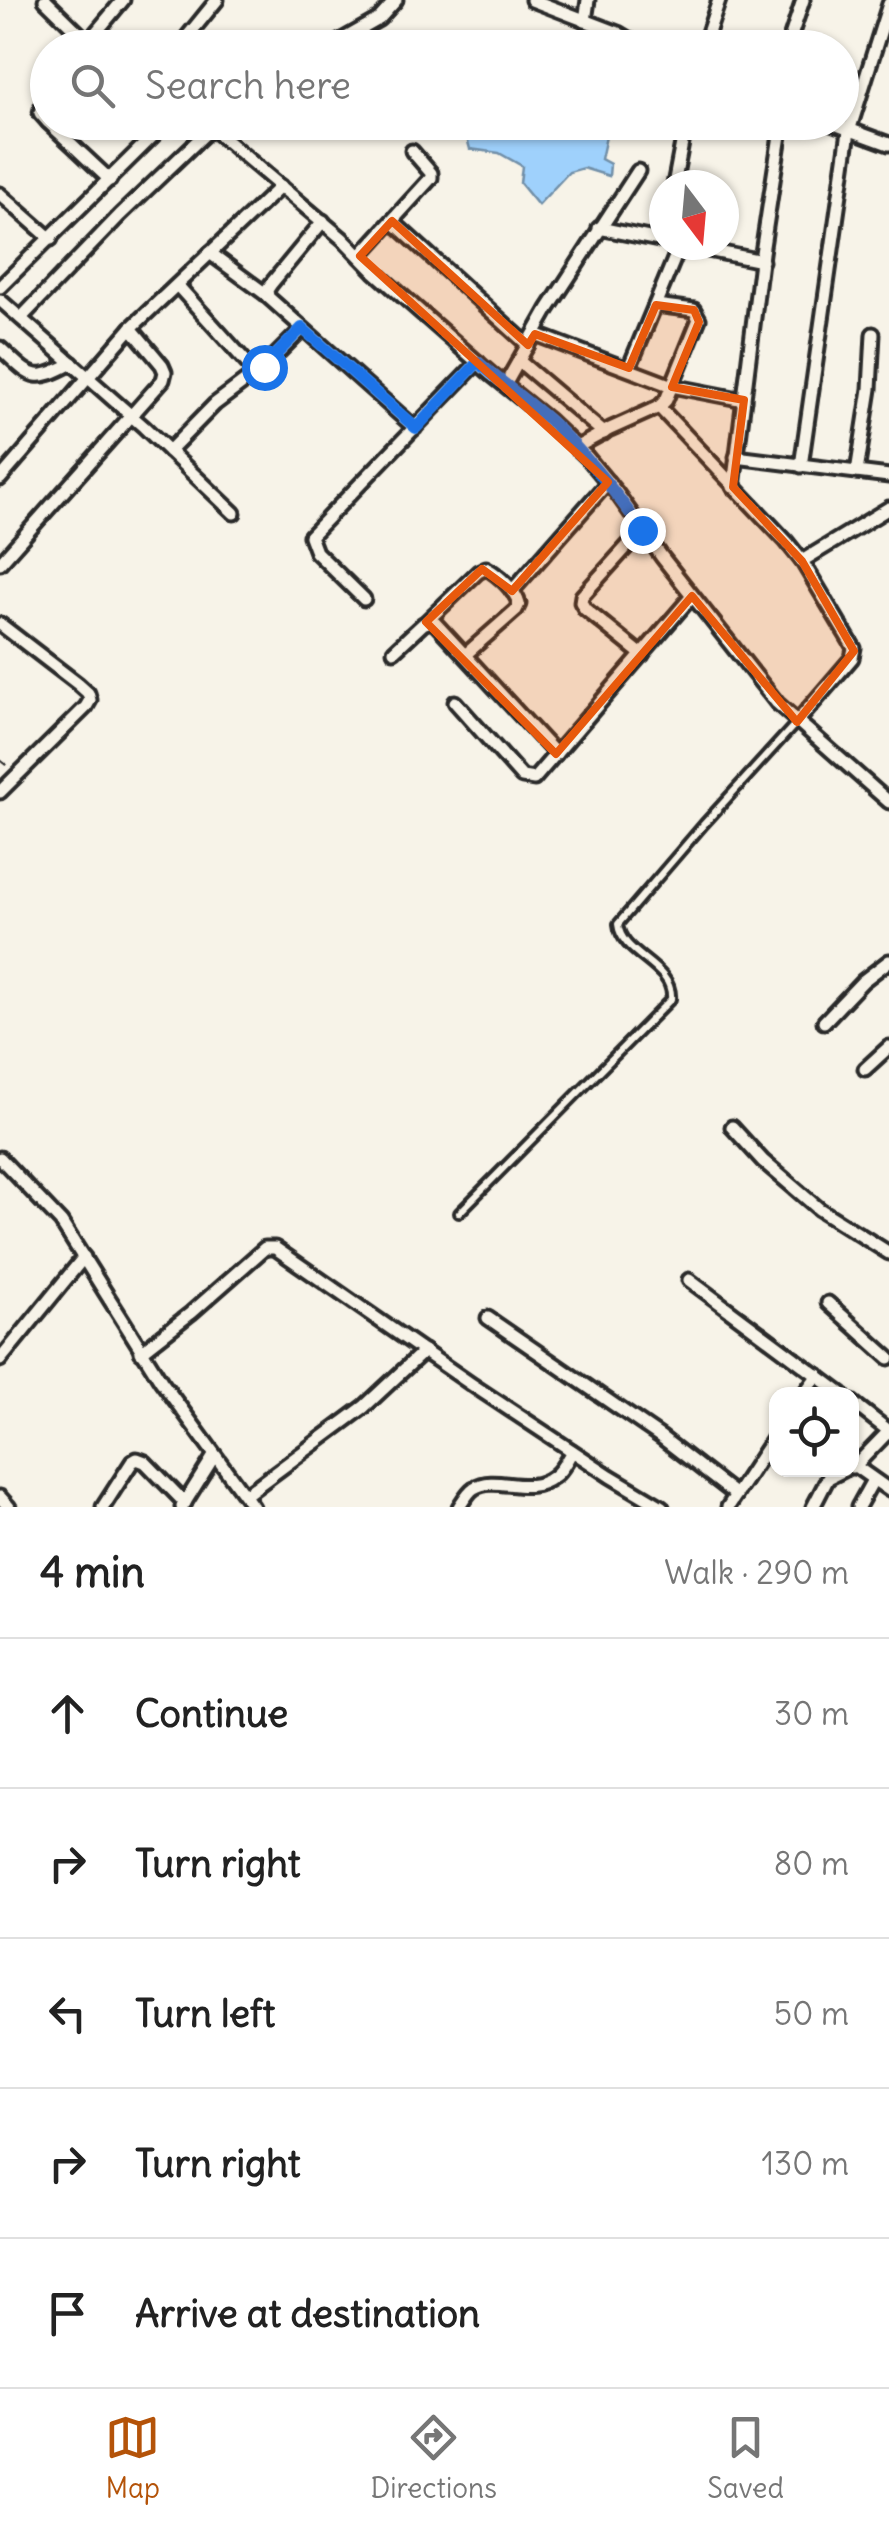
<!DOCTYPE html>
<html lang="en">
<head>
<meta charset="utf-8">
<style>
	:root { --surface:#fff; --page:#f2f2f2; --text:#222; --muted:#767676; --line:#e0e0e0; --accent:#b45309 }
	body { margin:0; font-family:Delius,sans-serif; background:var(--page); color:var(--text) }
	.controls { position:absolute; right:30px; bottom:30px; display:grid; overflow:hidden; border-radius:20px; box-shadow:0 2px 8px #0004 }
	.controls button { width:90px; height:90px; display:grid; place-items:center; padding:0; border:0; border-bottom:2px solid var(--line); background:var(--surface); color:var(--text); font:50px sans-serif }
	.compass { position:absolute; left:649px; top:170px; width:90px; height:90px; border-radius:50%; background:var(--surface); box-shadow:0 2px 8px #0004; rotate:164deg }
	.stop { position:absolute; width:30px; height:30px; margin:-22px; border:8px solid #1a73e8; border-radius:50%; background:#fff }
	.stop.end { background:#1a73e8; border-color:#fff; box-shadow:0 2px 10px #0008 }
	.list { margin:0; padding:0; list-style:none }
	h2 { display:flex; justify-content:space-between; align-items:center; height:130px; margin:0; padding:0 40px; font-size:42px }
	h2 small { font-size:32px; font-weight:400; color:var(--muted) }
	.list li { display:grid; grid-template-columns:65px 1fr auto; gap:30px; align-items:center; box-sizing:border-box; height:150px; padding:0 40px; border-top:2px solid var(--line) }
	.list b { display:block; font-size:38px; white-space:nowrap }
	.list em { font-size:32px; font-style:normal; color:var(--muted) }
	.icon { flex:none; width:55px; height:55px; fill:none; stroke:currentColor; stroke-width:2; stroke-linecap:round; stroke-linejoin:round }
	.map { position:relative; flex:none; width:889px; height:1507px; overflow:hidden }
	.search { position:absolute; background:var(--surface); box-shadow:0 2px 8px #0004; left:30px; right:30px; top:30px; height:110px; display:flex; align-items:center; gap:25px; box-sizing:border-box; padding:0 35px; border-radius:55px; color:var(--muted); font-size:38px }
	.sheet { height:880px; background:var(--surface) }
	nav { display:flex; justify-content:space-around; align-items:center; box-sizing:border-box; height:140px; border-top:2px solid var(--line); background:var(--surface); font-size:28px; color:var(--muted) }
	nav a { display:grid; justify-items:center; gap:5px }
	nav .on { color:var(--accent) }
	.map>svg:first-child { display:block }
	.water { fill:#9fd1fc; stroke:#718fa8; stroke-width:2.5 }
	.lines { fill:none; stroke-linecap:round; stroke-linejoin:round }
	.lane-casing { stroke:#2b2b2b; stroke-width:14 }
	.street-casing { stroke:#2b2b2b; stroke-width:19 }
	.path { stroke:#2b2b2b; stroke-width:2.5; stroke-dasharray:8 8; stroke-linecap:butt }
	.lane { stroke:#f7f3e8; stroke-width:6 }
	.street { stroke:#f7f3e8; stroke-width:11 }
	.route { stroke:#1a73e8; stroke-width:12 }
	.marked { fill:#e8590c; fill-opacity:0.2; stroke:#e8590c; stroke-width:8; stroke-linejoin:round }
</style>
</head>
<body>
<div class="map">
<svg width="889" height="1507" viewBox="0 0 889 1507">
	<rect width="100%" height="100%" fill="#f7f3e8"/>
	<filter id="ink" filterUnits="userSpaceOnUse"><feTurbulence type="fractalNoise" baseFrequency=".01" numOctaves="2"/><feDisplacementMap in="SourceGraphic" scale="20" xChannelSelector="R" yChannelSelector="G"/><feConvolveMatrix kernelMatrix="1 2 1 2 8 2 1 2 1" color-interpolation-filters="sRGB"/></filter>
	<g filter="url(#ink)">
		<!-- water -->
		<polygon class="water" points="458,123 609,123 601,159 610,164 609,176 583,168 569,172 538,205 520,183 522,166 499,153 470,149 464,127"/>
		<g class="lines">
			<defs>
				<path id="lane" d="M459,1213L671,999C674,965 621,956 618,924L704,824L797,722"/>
				<g id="street">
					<polyline points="45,0 94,48"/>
					<polyline points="532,0 618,33 643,48"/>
					<polyline points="585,21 588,0"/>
					<polyline points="88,42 123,0"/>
					<polyline points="178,48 217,0"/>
					<polyline points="328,48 379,19 396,0"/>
					<polyline points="703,48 719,0"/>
					<polyline points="787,48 803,0"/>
					<polyline points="48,99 42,105 40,113 48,122"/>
					<polyline points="48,122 110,180"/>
					<polyline points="202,122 215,131 343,239 374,271 492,375 548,420 587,457 616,492 662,557 777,703 889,802"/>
					<polyline points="829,122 889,144"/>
					<polyline points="674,185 686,122"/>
					<polyline points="0,194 51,239"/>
					<polyline points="323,221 271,284 267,290 268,297 415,428"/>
					<polyline points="392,221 528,345"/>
					<polyline points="599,228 664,241"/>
					<polyline points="683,245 762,261"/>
					<polyline points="210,253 267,295"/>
					<polyline points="360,256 431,178 431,173 412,151"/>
					<polyline points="177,285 256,373"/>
					<polyline points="0,287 167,122"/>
					<polyline points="0,300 144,427 234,513"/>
					<polyline points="21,318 120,215 211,128"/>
					<polyline points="535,334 672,386 744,400"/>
					<path d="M0,348C31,376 32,385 72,363"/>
					<polyline points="519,361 604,433"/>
					<polyline points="629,368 680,245"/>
					<polyline points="505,385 548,309 638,171"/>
					<polyline points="659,407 786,541 802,561 854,648 852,658 797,722"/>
					<polyline points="577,447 610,429 659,407 666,400 699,319 694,310 656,305"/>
					<polyline points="169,451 215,404 264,367 302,329"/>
					<polyline points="736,457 889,476"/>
					<polyline points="801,466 849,131 889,4"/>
					<polyline points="857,472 870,389 873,334"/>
					<polyline points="0,479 131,328 281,186"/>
					<polyline points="733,487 762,253 782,122"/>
					<polyline points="802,561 889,508"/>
					<polyline points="0,563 163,380 165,372 162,365 131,328"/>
					<polyline points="512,591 608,482"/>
					<polyline points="364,599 316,552 310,536 478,362"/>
					<path d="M426,622L478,572L486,568C499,575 516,591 519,604L516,610L465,655"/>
					<polyline points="0,624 78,684 88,693 90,700 86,707 0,792"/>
					<polyline points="394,651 423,624 430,621 435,623 556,754"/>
					<polyline points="642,655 585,609 581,602 582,596 642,530"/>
					<polyline points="455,702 522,777 534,779 692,596"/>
					<polyline points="824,1022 863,981 889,961"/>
					<polyline points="865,1069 889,1047"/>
					<polyline points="732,1127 763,1161 819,1209 889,1253"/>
					<polyline points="0,1158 61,1222 161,1381 253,1507"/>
					<polyline points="689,1280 842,1394"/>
					<polyline points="828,1303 889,1358"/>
					<polyline points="488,1318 661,1437 736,1495"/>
					<polyline points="141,1352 191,1313 265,1248 275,1248 471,1384 610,1476 662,1507"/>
					<polyline points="0,1360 84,1257"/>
					<polyline points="804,1394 818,1375"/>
					<polyline points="852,1402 889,1431"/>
					<polyline points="855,1466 889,1490"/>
					<polyline points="852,1467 855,1466 889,1431"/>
					<polyline points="245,1495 364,1407 424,1351"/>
					<polyline points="0,1497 9,1507"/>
					<polyline points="103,1507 132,1462 137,1459 145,1462 185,1503"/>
					<polyline points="182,1507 214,1456"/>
					<path d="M459,1507C463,1501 468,1492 474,1488C497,1474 527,1497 553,1477C562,1471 567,1460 572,1451"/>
					<polyline points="728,1507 776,1434"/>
					<polyline points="813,1507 828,1478 844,1470"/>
					<polyline points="858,1507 873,1480"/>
				</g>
			</defs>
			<!-- lane casing -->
			<use href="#lane" class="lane-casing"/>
			<!-- street casing -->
			<use href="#street" class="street-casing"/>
			<!-- path -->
			<polyline class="path" points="0,760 10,768"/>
			<!-- lane -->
			<use href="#lane" class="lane"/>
			<!-- street -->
			<use href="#street" class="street"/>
		</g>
	</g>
	<g class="lines" filter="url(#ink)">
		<!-- route -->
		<path class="route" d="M264,367L302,328L416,428L478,362C502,383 528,401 551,422C586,455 615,491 642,530"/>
	</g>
	<!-- marked area -->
	<path class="marked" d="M392,221L528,345L535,334L629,368L656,305L694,310L699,322L672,387L744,400L733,487L802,561L854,651L797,722L692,596L556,754L426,622L482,569L512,591L608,482L360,256Z"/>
</svg>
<div class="controls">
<button><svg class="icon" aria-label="locate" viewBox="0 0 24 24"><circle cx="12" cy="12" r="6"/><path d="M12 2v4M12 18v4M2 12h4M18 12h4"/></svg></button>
</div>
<svg class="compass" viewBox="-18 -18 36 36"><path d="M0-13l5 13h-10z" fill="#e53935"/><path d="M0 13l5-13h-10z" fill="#767676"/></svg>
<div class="stop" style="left:264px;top:367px"></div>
<div class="stop end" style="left:642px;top:530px"></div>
<div class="search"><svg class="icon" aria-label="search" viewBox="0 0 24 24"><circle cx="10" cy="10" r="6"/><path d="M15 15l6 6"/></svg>Search here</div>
</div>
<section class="sheet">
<h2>4 min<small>Walk · 290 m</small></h2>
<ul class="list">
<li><svg class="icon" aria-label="ahead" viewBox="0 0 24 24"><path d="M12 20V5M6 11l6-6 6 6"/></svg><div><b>Continue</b></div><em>30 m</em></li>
<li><svg class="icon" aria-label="right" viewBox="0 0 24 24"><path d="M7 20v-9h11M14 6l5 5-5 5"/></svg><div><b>Turn right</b></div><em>80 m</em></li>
<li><svg class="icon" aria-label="left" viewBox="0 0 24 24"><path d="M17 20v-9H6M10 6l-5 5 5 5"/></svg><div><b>Turn left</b></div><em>50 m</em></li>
<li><svg class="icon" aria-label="right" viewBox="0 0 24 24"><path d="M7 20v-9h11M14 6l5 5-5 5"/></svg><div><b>Turn right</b></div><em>130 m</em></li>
<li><svg class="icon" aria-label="arrive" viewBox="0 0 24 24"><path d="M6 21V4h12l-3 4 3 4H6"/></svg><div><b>Arrive at destination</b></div></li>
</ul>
</section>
<nav>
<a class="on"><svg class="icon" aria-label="map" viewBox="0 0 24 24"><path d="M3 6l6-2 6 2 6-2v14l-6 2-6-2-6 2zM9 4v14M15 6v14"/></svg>Map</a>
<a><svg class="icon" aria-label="directions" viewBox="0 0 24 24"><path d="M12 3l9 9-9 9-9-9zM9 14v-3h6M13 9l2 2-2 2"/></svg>Directions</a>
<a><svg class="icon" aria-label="saved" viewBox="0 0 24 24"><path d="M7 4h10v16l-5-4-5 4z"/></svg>Saved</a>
</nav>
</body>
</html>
